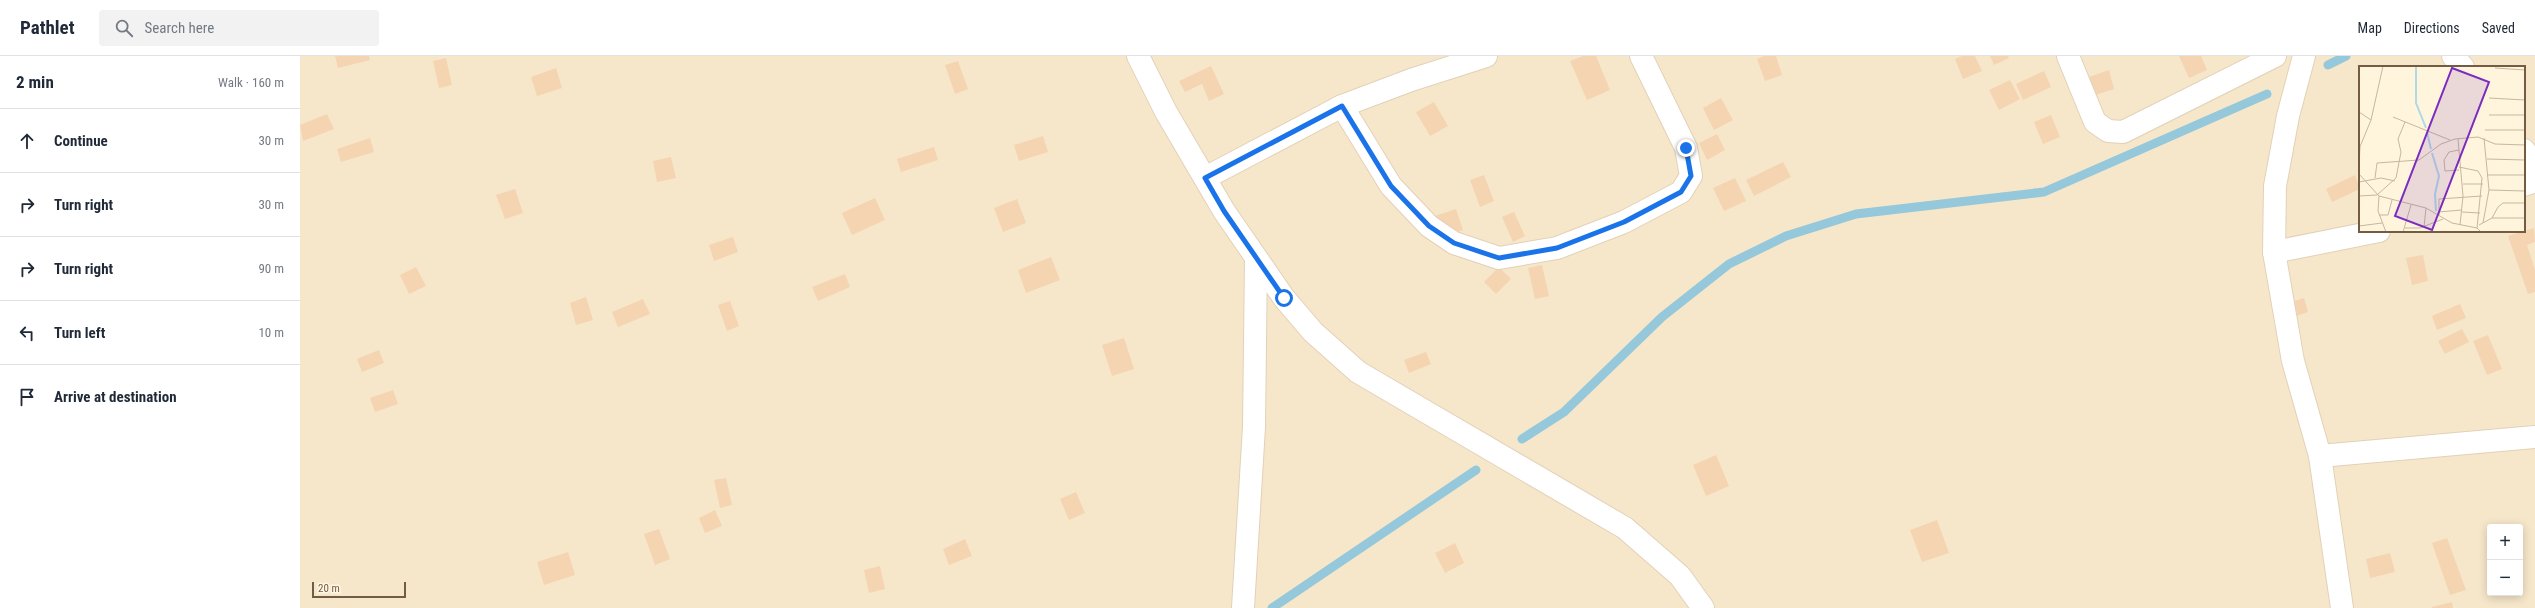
<!DOCTYPE html>
<html lang="en">
<head>
<meta charset="utf-8">
<style>
	:root { --surface:#fff; --page:#f2f2f3; --text:#1f2937; --muted:#747a83; --line:#e0e1e3 }
	body { margin:0; font-family:"Roboto Condensed",sans-serif; background:var(--page); color:var(--text) }
	.controls { position:absolute; right:12px; bottom:12px; display:grid; overflow:hidden; border-radius:4px; box-shadow:0 2px 10px #0003 }
	.controls button { width:36px; height:36px; display:grid; place-items:center; padding:0; border:0; border-bottom:1px solid var(--line); background:var(--surface); color:var(--text); font:20px sans-serif }
	.scale { position:absolute; left:12px; bottom:10px; width:94px; box-sizing:border-box; padding-left:4px; border:2px solid #745b44; border-top:0; font-size:11px; line-height:14px; white-space:nowrap; color:#745b44; -webkit-text-stroke:3px #fff7e4; paint-order:stroke }
	.stop { position:absolute; width:12px; height:12px; margin:-9px; border:3px solid #1a73e8; border-radius:50%; background:#fff }
	.stop.end { background:#1a73e8; border-color:#fff; box-shadow:0 1px 4px #0008 }
	.list { margin:0; padding:0; list-style:none }
	h2 { display:flex; justify-content:space-between; align-items:center; height:52px; margin:0; padding:0 16px; font-size:17px }
	h2 small { font-size:13px; font-weight:400; color:var(--muted) }
	.list li { display:grid; grid-template-columns:26px 1fr auto; gap:12px; align-items:center; box-sizing:border-box; height:64px; padding:0 16px; border-top:1px solid var(--line) }
	.list b { display:block; font-size:15px; white-space:nowrap }
	.list em { font-size:13px; font-style:normal; color:var(--muted) }
	.icon { flex:none; width:22px; height:22px; fill:none; stroke:currentColor; stroke-width:2; stroke-linecap:round; stroke-linejoin:round }
	.map { position:relative; flex:none; width:2235px; height:552px; overflow:hidden }
	header { display:flex; align-items:center; gap:24px; box-sizing:border-box; height:56px; padding:0 20px; background:var(--surface); border-bottom:1px solid var(--line) }
	header strong { font-size:19px }
	nav { display:flex; gap:22px; margin-inline-start:auto; font-size:14px }
	.search { width:280px; height:36px; background:var(--page); display:flex; align-items:center; gap:10px; box-sizing:border-box; padding:0 14px; border-radius:4px; color:var(--muted); font-size:15px }
	main { display:flex }
	aside { flex:1; background:var(--surface) }
	.map>svg:first-child { display:block }
	.residential { fill:#f6e7ca; fill-rule:evenodd }
	.lines { fill:none; stroke-linecap:round; stroke-linejoin:round }
	.stream { stroke:#95c8da; stroke-width:9 }
	.building { fill:#f5d4b2 }
	.street-casing { stroke:#e2d1b8; stroke-width:24 }
	.street { stroke:#fff; stroke-width:22 }
	.route { stroke:#1a73e8; stroke-width:5 }
	.inset-river { fill:none; stroke:#b0d9e8; stroke-width:2 }
	.inset-road { fill:none; stroke:#c7b79f; stroke-width:1 }
	.view { fill:#7b2cbf; fill-opacity:0.15; stroke:#7b2cbf; stroke-width:2 }
	.inset-edge { fill:none; stroke:#745b44; stroke-width:2 }
</style>
</head>
<body>
<header>
<strong>Pathlet</strong>
<div class="search"><svg class="icon" aria-label="search" viewBox="0 0 24 24"><circle cx="10" cy="10" r="6"/><path d="M15 15l6 6"/></svg>Search here</div>
<nav><a>Map</a><a>Directions</a><a>Saved</a></nav>
</header>
<main>
<aside>
<h2>2 min<small>Walk · 160 m</small></h2>
<ul class="list">
<li><svg class="icon" aria-label="ahead" viewBox="0 0 24 24"><path d="M12 20V5M6 11l6-6 6 6"/></svg><div><b>Continue</b></div><em>30 m</em></li>
<li><svg class="icon" aria-label="right" viewBox="0 0 24 24"><path d="M7 20v-9h11M14 6l5 5-5 5"/></svg><div><b>Turn right</b></div><em>30 m</em></li>
<li><svg class="icon" aria-label="right" viewBox="0 0 24 24"><path d="M7 20v-9h11M14 6l5 5-5 5"/></svg><div><b>Turn right</b></div><em>90 m</em></li>
<li><svg class="icon" aria-label="left" viewBox="0 0 24 24"><path d="M17 20v-9H6M10 6l-5 5 5 5"/></svg><div><b>Turn left</b></div><em>10 m</em></li>
<li><svg class="icon" aria-label="arrive" viewBox="0 0 24 24"><path d="M6 21V4h12l-3 4 3 4H6"/></svg><div><b>Arrive at destination</b></div></li>
</ul>
</aside>
<div class="map">
<svg width="2235" height="552" viewBox="0 0 2235 552">
	<rect width="100%" height="100%" fill="#fef5dc"/>
	<!-- residential -->
	<path class="residential" d="M0,0H2235V552H0ZM2060,11H2224V175H2060ZM2190,471H2220V537H2190Z"/>
	<g class="lines">
		<!-- stream -->
		<g class="stream">
			<polyline points="2028,9 2046,0"/>
			<polyline points="1222,383 1264,356 1362,261 1429,208 1486,180 1556,158 1744,136 1967,38"/>
			<polyline points="972,552 1176,414"/>
		</g>
	</g>
	<!-- building -->
	<g class="building">
		<polygon points="35,0 69,0 70,4 38,12"/>
		<polygon points="1283,0 1296,0 1310,34 1287,44 1270,5"/>
		<polygon points="1464,0 1476,0 1482,19 1465,25 1457,3"/>
		<polygon points="1662,0 1675,0 1682,15 1663,23 1655,3"/>
		<polygon points="1690,0 1708,0 1709,2 1694,9"/>
		<polygon points="1879,0 1901,0 1907,14 1889,22"/>
		<polygon points="146,2 152,29 139,32 133,5"/>
		<polygon points="658,5 668,33 655,38 645,9"/>
		<polygon points="911,10 924,38 909,45 902,28 885,36 879,25"/>
		<polygon points="256,12 262,32 237,40 231,21"/>
		<polygon points="1809,14 1814,33 1795,39 1789,21"/>
		<polygon points="1744,15 1751,31 1723,44 1716,28"/>
		<polygon points="1710,24 1720,43 1699,54 1689,34"/>
		<polygon points="1421,42 1433,64 1414,74 1403,52"/>
		<polygon points="1134,46 1148,70 1130,80 1116,56"/>
		<polygon points="27,58 34,73 3,85 0,69"/>
		<polygon points="1751,59 1760,81 1743,88 1734,66"/>
		<polygon points="1417,78 1425,94 1407,104 1399,87"/>
		<polygon points="743,80 748,96 719,105 714,89"/>
		<polygon points="70,82 74,96 41,106 37,93"/>
		<polygon points="634,91 638,104 601,116 597,103"/>
		<polygon points="371,101 376,122 357,126 353,105"/>
		<polygon points="1483,106 1491,121 1454,140 1446,124"/>
		<polygon points="1184,119 1194,145 1180,151 1170,124"/>
		<polygon points="2055,119 2060,133 2032,146 2026,133"/>
		<polygon points="1435,122 1446,145 1424,155 1413,132"/>
		<polygon points="215,133 223,157 205,163 196,139"/>
		<polygon points="575,142 585,164 552,179 542,157"/>
		<polygon points="717,143 726,167 703,176 694,152"/>
		<polygon points="1156,153 1163,174 1136,183 1129,162"/>
		<polygon points="1214,156 1225,180 1213,186 1202,161"/>
		<polygon points="2234,172 2235,186 2227,189 2235,214 2235,236 2228,238 2208,180"/>
		<polygon points="433,181 438,196 414,205 409,189"/>
		<polygon points="2123,199 2128,225 2112,229 2106,202"/>
		<polygon points="751,201 760,224 726,237 718,214"/>
		<polygon points="1242,209 1249,240 1235,243 1228,212"/>
		<polygon points="116,211 126,230 109,238 100,219"/>
		<polygon points="1199,211 1211,223 1196,238 1184,226"/>
		<polygon points="545,218 550,231 518,245 512,231"/>
		<polygon points="286,241 293,264 276,269 270,247"/>
		<polygon points="2004,242 2008,256 1988,263 1983,249"/>
		<polygon points="343,243 350,258 318,271 312,256"/>
		<polygon points="430,245 439,270 427,275 418,249"/>
		<polygon points="2160,248 2166,262 2137,274 2132,260"/>
		<polygon points="2162,273 2169,286 2145,298 2138,285"/>
		<polygon points="2188,279 2202,313 2187,319 2173,285"/>
		<polygon points="824,282 834,313 812,320 802,289"/>
		<polygon points="79,294 84,307 62,316 57,303"/>
		<polygon points="1126,296 1131,308 1109,317 1104,304"/>
		<polygon points="93,334 98,348 75,356 70,342"/>
		<polygon points="1416,399 1429,430 1406,440 1393,409"/>
		<polygon points="426,422 432,449 420,452 414,424"/>
		<polygon points="776,436 785,457 769,464 760,443"/>
		<polygon points="415,454 422,470 405,477 399,462"/>
		<polygon points="1637,464 1649,497 1622,506 1610,474"/>
		<polygon points="359,473 370,503 355,509 344,478"/>
		<polygon points="2147,482 2166,534 2150,539 2132,487"/>
		<polygon points="665,483 672,500 649,509 643,493"/>
		<polygon points="1155,487 1164,507 1145,517 1135,497"/>
		<polygon points="268,496 275,519 244,529 237,506"/>
		<polygon points="2090,497 2095,516 2070,522 2066,503"/>
		<polygon points="580,510 585,533 569,537 564,514"/>
		<polygon points="2152,546 2153,552 2132,552 2132,551"/>
	</g>
	<g class="lines">
		<defs>
			<g id="street">
				<polyline points="838,0 866,56 924,155 984,242 1013,276 1058,316 1325,472 1380,520 1403,552"/>
				<polyline points="1768,0 1795,66 1808,75 1823,76 1975,0"/>
				<polyline points="2004,0 1988,60 1975,130 1974,196 1993,305 2020,400 2042,552"/>
				<polyline points="2153,0 2163,11"/>
				<polyline points="1042,50 1091,130 1129,170 1154,187 1199,202 1257,192 1324,166 1381,136 1391,120 1386,92 1341,0"/>
				<polyline points="2224,94 2235,110"/>
				<polyline points="905,122 1042,50 1111,24 1186,0"/>
				<polyline points="2224,129 2235,125"/>
				<polyline points="1974,196 2079,175"/>
				<polyline points="2020,400 2235,381"/>
				<polyline points="943,552 954,371 956,202"/>
			</g>
		</defs>
		<!-- street casing -->
		<use href="#street" class="street-casing"/>
		<!-- street -->
		<use href="#street" class="street"/>
	</g>
	<g class="lines">
		<!-- route -->
		<polyline class="route" points="984,242 924,155 905,122 1042,50 1091,130 1129,170 1154,187 1199,202 1257,192 1324,166 1381,136 1391,120 1386,92"/>
	</g>
	<!-- overview -->
	<g transform="translate(2059 10)">
		<rect width="166" height="166" fill="#fef5dc"/>
		<path class="inset-river" d="M57,0V37L67,62M68,66L72,83M73,87L80,110L76,128L77,145"/>
		<path class="inset-road" d="M136,2L166,4M130,32L166,34M0,46L12,54M130,49H166M34,51L91,74M126,64H166M99,73L104,130L101,159M0,83L12,54L24,0M100,84L90,86L85,94L86,105L100,104M128,93L166,94M0,99L1,81M100,101L119,105L123,112L118,162M0,108L20,130L67,142L93,157L118,162L122,166M128,109H166M16,112L18,97L60,94L82,78L96,73L119,71L136,78L166,79M0,116L22,112L36,115M104,118H124M130,124L166,125M0,130L18,129L37,112L42,86L39,73L46,56M20,130L19,145L27,166M79,146L103,144M103,146L121,147M20,149H29L33,134M80,149V133L123,130M133,152H166M124,157L130,124L125,72M120,159L133,152L139,141L144,137H166M0,160L23,157M65,161L67,142M46,162H61L84,153M44,166L52,139"/>
		<path class="view" d="M93,2L130,16L73,164L36,150Z"/>
		<rect width="166" height="166" class="inset-edge"/>
	</g>
</svg>
<div class="controls">
<button>+</button>
<button>−</button>
</div>
<div class="scale">20 m</div>
<div class="stop" style="left:984px;top:242px"></div>
<div class="stop end" style="left:1386px;top:92px"></div>
</div>
</main>
</body>
</html>
